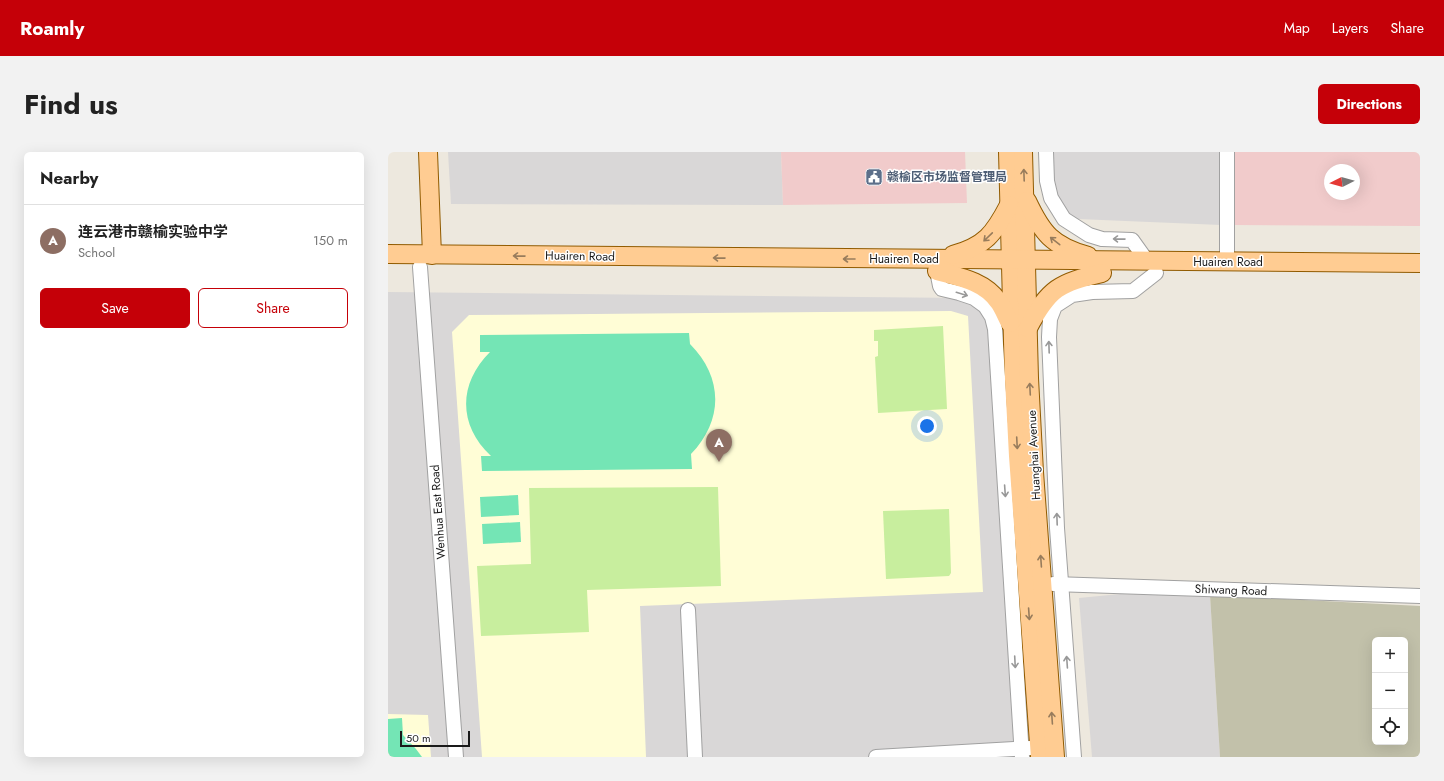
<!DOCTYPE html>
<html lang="en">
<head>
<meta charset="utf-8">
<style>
	:root { --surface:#fff; --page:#f2f2f2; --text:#222; --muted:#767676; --line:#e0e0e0; --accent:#c50008 }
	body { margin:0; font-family:Jost,"Noto Sans SC",sans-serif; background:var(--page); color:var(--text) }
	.controls { position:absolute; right:12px; bottom:12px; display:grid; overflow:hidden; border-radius:6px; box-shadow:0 4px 16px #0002 }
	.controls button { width:36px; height:36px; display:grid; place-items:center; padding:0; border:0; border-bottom:1px solid var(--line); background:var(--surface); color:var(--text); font:20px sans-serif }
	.compass { position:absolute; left:936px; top:12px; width:36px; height:36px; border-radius:50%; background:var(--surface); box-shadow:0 4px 16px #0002; rotate:264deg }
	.scale { position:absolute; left:12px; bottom:10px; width:70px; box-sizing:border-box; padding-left:4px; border:2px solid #1a1a1a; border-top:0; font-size:11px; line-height:14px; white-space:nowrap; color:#1a1a1a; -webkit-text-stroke:3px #fff; paint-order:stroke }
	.you { position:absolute; left:539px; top:274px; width:14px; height:14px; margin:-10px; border:3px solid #fff; border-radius:50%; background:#1a73e8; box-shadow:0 0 0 6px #1a73e833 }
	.badge { display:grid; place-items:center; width:26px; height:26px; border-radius:50%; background:var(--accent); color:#fff; font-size:13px; font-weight:700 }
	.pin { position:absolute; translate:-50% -33px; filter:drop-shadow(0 1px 2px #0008) }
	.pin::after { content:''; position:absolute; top:21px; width:14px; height:12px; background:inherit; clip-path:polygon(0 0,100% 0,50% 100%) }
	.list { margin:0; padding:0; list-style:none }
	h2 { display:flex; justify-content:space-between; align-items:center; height:52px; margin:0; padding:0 16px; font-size:17px }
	h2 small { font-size:13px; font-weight:400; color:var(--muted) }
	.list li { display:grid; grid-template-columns:26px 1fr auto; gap:12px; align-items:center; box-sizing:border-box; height:72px; padding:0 16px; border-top:1px solid var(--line) }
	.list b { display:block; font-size:15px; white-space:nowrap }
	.list p { margin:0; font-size:13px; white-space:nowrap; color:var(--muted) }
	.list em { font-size:13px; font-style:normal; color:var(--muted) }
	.actions { display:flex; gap:8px; padding:12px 16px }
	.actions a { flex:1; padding:9px 0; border:1px solid var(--accent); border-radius:6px; text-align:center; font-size:14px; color:var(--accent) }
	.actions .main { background:var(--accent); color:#fff }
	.icon { flex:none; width:22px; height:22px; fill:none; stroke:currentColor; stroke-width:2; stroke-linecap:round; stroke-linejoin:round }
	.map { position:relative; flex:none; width:1032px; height:605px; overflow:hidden; border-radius:6px }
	header { display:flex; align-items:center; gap:24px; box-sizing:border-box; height:56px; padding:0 20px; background:var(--accent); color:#fff }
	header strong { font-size:19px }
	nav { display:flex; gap:22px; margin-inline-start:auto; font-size:14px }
	.intro { display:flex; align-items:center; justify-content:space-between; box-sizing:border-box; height:96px; padding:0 24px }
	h1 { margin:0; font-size:28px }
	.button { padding:10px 18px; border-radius:6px; background:var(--accent); color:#fff; font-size:14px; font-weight:700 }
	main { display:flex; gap:24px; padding:0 24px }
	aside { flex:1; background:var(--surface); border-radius:6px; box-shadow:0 4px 16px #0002 }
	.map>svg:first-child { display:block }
	.residential { fill:#d9d7d7 }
	.commercial { fill:#f1cbcb; fill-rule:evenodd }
	.education { fill:#fffdd6 }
	.construction { fill:#c2c1aa; fill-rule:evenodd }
	.grass { fill:#c8ee9e }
	.pitch { fill:#74e5b5 }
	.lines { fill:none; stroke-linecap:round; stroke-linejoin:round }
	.minor-casing { stroke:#a1a1a1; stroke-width:16 }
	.major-casing { stroke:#915b00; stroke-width:20 }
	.minor { stroke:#fff; stroke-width:14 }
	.major { stroke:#ffcc92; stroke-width:18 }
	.oneway { stroke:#987c5c }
	.oneway2 { stroke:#989898 }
	.labels { text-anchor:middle; stroke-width:3; stroke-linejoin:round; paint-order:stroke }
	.service-label { font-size:12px; font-weight:bold; fill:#4e5e75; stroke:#fff; text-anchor:start }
	.street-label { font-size:12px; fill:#1a1a1a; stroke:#fff }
</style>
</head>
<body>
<header>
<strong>Roamly</strong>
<nav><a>Map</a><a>Layers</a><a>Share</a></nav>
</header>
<div class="intro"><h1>Find us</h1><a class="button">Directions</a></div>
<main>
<aside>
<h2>Nearby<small></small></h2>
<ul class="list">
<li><span class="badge" style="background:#8d6e63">A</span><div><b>连云港市赣榆实验中学</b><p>School</p></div><em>150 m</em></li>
</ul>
<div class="actions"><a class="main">Save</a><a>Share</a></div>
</aside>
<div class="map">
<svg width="1032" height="605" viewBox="0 0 1032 605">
	<rect width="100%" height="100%" fill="#ede8de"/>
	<!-- residential -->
	<g class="residential">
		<polygon points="60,0 393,0 395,53 63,52"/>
		<polygon points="665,0 834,0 833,73 690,67 681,63 667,47"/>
		<polygon points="0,140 575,146 588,154 600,169 629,605 0,605"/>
		<polygon points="732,442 822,443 832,605 704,605 691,446"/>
	</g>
	<!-- commercial -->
	<g class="commercial">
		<polygon points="393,0 577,0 579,51 395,53"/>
		<path d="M845,0H1032V74L845,73ZM942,18H966V42H942Z"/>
	</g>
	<!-- education -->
	<g class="education">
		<polygon points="563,159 580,164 595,440 252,454 258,605 94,605 64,180 81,163"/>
		<polygon points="0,562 40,563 43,605 0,605"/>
	</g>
	<!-- construction -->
	<path class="construction" d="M822,443L1032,454V605H832ZM987,488H1017V590H987Z"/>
	<!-- grass -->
	<g class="grass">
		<polygon points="555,174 559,257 490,261 487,205 490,204 490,189 486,189 486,178"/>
		<polygon points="330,335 333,434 199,438 201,480 93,484 89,414 143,412 141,336"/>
		<polygon points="561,357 563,421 561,424 498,427 495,359"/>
	</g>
	<!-- pitch -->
	<g class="pitch">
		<path d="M301,181L302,192C335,225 336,268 303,302L304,317L94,319L93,304H103C70,273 70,232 102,200H92V183Z"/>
		<polygon points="130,343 131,363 93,365 92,345"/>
		<polygon points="132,370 133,390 95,392 94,372"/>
		<polygon points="14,566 15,583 28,597 34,605 0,605 0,567"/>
	</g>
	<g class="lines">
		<defs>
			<g id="minor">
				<polyline points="658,0 659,29 663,46 676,67 701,83 714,87 744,88 759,109"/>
				<polyline points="839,110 839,0"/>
				<polyline points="32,115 68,605"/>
				<polyline points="549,119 552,134 554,137 571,141 586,146 597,154 604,165 607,177 634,605"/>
				<polyline points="665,432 1032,444"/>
				<polyline points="300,458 307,605"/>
				<polyline points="488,605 642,596"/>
				<polyline points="686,605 669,376 661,185 662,167 667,154 684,143 704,140 745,139 768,121"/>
			</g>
			<g id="major">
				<polyline points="40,0 44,103"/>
				<polyline points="620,0 626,227 630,304 652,605"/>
				<polyline points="635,0 641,226 646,320 667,605"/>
				<path d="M639,49C654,81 664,94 700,104"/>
				<polyline points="0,102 1032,111"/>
				<path d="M565,103C597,94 606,82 621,53"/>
				<path d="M549,119C571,125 596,129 610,149C615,155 618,164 622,171"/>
				<path d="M640,176C661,136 671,131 714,121"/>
			</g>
		</defs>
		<!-- minor casing -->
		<use href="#minor" class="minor-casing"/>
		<!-- major casing -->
		<use href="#major" class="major-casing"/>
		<!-- minor -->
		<use href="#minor" class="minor"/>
		<!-- major -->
		<use href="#major" class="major"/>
	</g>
	<!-- one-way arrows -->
	<defs><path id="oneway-shaft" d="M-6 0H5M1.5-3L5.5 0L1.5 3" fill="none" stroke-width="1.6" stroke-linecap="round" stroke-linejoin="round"/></defs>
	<g class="oneway">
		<use href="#oneway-shaft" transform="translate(636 23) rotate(-92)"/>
		<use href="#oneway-shaft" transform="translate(600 85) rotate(136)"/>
		<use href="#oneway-shaft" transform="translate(667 89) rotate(-142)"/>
		<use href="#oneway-shaft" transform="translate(131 104) rotate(-179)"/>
		<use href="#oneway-shaft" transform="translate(331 106) rotate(-179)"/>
		<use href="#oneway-shaft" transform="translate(461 107) rotate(-180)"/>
		<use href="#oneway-shaft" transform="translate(642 237) rotate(-93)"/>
		<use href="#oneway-shaft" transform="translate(629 291) rotate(87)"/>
		<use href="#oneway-shaft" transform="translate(653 409) rotate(-94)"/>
		<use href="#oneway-shaft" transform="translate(641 462) rotate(86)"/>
		<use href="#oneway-shaft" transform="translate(664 566) rotate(-94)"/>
	</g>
	<g class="oneway2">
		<use href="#oneway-shaft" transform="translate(731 87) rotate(-179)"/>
		<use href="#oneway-shaft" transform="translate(574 142) rotate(17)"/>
		<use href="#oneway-shaft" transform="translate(661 195) rotate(-92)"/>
		<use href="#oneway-shaft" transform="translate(617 339) rotate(86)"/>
		<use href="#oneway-shaft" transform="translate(669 367) rotate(-92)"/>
		<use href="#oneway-shaft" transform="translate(627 510) rotate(87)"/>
		<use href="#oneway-shaft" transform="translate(679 510) rotate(-94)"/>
	</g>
	<!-- icons -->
	<defs>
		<symbol id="civic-square" viewBox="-11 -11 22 22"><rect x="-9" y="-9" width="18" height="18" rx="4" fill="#5c6f8a" stroke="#fff"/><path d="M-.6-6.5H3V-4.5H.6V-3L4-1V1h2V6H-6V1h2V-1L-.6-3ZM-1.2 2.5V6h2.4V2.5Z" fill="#fff"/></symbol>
	</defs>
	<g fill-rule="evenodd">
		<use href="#civic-square" x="476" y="15" width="20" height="20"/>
	</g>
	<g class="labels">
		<!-- service labels -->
		<g class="service-label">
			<text x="499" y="29">赣榆区市场监督管理局</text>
		</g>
		<!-- street labels -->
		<g class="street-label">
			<text transform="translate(192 104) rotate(1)" y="4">Huairen Road</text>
			<text x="516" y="111">Huairen Road</text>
			<text x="840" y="114">Huairen Road</text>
			<text transform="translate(646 303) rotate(-93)" y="4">Huanghai Avenue</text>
			<text transform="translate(50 360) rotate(-94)" y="4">Wenhua East Road</text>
			<text transform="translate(843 438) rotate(2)" y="4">Shiwang Road</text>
		</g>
	</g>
</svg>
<div class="controls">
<button>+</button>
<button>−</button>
<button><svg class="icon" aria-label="locate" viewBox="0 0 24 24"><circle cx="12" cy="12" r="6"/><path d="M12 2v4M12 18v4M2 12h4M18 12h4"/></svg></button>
</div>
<svg class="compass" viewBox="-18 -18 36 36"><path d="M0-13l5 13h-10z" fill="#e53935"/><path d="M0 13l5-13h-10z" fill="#767676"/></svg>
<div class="scale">50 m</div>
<div class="you"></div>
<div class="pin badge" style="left:331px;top:310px;background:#8d6e63">A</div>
</div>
</main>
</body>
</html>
